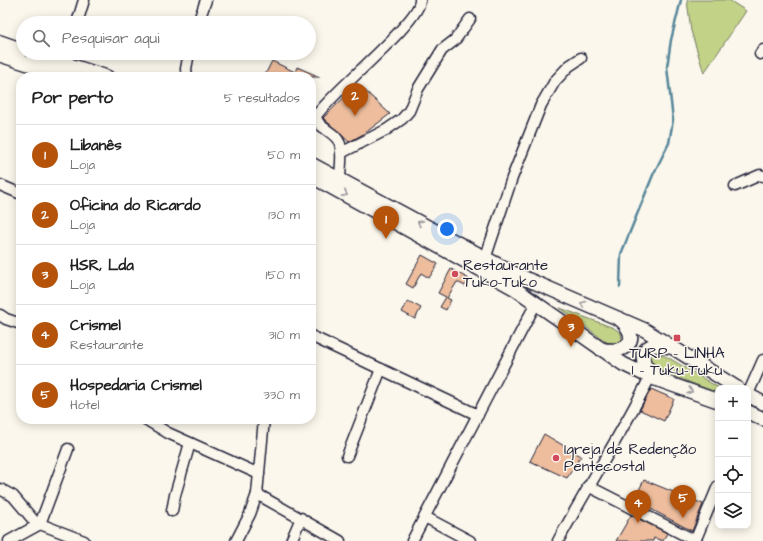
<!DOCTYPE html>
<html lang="pt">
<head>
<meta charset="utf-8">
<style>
	:root { --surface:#fff; --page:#f2f2f2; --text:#222; --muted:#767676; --line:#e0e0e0; --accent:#b45309 }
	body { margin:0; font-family:"Architects Daughter",sans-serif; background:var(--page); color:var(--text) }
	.controls { position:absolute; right:12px; bottom:12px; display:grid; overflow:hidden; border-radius:8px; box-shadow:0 2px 10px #0003 }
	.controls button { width:36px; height:36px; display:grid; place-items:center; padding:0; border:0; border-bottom:1px solid var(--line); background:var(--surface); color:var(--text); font:20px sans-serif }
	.you { position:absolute; left:447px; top:229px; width:14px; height:14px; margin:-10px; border:3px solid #fff; border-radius:50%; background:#1a73e8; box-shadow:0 0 0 6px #1a73e833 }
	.badge { display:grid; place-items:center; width:26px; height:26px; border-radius:50%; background:var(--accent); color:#fff; font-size:13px; font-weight:700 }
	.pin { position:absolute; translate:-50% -33px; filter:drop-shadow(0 1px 2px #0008) }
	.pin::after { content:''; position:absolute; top:21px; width:14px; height:12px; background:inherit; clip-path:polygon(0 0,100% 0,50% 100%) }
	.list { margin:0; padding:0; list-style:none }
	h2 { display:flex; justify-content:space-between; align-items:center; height:52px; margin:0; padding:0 16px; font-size:17px }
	h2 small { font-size:13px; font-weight:400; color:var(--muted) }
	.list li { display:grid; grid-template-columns:26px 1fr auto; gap:12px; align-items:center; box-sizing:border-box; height:60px; padding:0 16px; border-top:1px solid var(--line) }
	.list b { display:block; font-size:15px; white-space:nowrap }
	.list p { margin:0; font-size:13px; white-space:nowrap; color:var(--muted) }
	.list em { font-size:13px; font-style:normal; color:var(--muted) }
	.icon { flex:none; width:22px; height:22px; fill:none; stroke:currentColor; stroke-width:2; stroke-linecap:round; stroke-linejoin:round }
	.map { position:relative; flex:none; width:763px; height:541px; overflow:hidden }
	.search { position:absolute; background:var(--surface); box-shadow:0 2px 10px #0003; left:16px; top:16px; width:300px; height:44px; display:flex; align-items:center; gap:10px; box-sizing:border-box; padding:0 14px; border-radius:22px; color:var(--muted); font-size:15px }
	.panel { position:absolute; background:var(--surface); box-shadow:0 2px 10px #0003; left:16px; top:72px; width:300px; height:352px; border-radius:16px }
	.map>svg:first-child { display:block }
	.green { fill:#c2d287; stroke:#727a61 }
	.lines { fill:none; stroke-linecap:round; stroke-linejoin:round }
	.stream { stroke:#57869a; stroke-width:2.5 }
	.building { fill:#edbd9d; stroke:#22223b }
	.minor-casing { stroke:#22223b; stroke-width:13 }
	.major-casing { stroke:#22223b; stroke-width:16 }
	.minor { stroke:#fbf7ec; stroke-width:10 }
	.major { stroke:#fbf7ec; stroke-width:13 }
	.oneway { stroke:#99979c }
	.poi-dot { fill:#d1495b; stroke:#fbf7ec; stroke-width:1.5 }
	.labels { text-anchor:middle; stroke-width:3; stroke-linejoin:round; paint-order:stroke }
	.poi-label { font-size:15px; fill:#22223b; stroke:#fbf7ec; text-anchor:start }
</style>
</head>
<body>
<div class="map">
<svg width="763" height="541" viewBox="0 0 763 541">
	<rect width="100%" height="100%" fill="#fbf7ec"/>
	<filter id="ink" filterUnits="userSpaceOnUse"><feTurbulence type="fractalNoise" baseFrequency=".025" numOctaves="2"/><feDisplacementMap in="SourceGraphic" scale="8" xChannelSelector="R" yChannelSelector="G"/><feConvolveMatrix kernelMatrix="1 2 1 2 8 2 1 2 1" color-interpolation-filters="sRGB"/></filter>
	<g filter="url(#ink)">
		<!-- green -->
		<g class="green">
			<polygon points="687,0 729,0 746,11 704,73 691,31"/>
			<polygon points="560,308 614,328 621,333 622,340 612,345 608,343"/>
			<path d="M656,352L669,358L719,388L718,393L657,370C652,366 648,362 650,355Z"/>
		</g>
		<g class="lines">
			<!-- stream -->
			<polyline class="stream" points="620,287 621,254 653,175 669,143 673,120 667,67 671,40 681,0"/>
		</g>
		<!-- building -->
		<g class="building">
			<polygon points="272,61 295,72 297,67 320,77 264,77"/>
			<polygon points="358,84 390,114 365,133 349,142 323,118"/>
			<polygon points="422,255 438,264 429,278 421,273 413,288 406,284"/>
			<polygon points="451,269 469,279 465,286 457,282 447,298 451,300 446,310 440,307 446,297 438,293"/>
			<polygon points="408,301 421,308 415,319 402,312"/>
			<polygon points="651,389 674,399 664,421 640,410"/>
			<polygon points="544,434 581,456 567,478 530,461"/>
			<polygon points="644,480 703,504 692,531 634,500"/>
			<polygon points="631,515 667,533 663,541 654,538 653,541 616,541"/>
		</g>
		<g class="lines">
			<defs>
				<g id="minor">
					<polyline points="77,23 84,0"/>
					<polyline points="198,23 206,0"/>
					<polyline points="760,54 763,50"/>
					<polyline points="66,64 69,53"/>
					<polyline points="187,77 186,69 189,53"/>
					<polyline points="341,153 386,130 402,119 409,111 418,89 442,50 455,40 470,19"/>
					<path d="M340,179C340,169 343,154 340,144C336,131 317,129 316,116C332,92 421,21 420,0"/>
					<polyline points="0,185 21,194"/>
					<polyline points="735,186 760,175 763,176"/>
					<polyline points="485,259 512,178 541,105 555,81 569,66 581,58"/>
					<polyline points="0,315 6,319 21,324"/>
					<polyline points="311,336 478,415"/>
					<polyline points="748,394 763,360"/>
					<polyline points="145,419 168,433 259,474"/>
					<polyline points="347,456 381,369"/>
					<polyline points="588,486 696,541"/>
					<polyline points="0,489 13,496 35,522 84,541"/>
					<polyline points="257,494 340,541"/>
					<polyline points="172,511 175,495 190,443"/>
					<polyline points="425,517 470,541"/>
					<polyline points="9,541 40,524 68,449"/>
					<polyline points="236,541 250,514 257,494 264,419"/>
					<polyline points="291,541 301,518"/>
					<polyline points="412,541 536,303"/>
					<path d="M558,541C588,486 622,433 650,377"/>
					<polyline points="695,541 718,486"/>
				</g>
				<g id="major">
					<polyline points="0,42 23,50"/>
					<polyline points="32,53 107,77"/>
					<polyline points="0,55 69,77"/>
					<polyline points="311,164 513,273 645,330 737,388"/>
					<polyline points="311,176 514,288 623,364 650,377 718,401"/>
					<path d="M601,349C626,355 642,340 621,320"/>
					<path d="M657,377L644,365L643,354C649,342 658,345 670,347"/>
					<polyline points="748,395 763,403"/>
					<polyline points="748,412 763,419"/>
				</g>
			</defs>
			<!-- minor casing -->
			<use href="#minor" class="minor-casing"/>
			<!-- major casing -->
			<use href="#major" class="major-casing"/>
			<!-- minor -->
			<use href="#minor" class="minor"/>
			<!-- major -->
			<use href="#major" class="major"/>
		</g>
		<!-- one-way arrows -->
		<defs><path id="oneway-chevron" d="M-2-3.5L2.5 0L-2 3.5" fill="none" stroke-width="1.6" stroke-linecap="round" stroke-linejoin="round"/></defs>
		<g class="oneway">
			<use href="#oneway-chevron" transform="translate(345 194) rotate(29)"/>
			<use href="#oneway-chevron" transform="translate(420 223) rotate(-151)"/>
			<use href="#oneway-chevron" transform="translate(583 304) rotate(-158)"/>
			<use href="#oneway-chevron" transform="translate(690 391) rotate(19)"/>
		</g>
	</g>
	<!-- markers -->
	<g class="poi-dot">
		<circle cx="455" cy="274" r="4"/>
		<rect x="673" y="334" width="8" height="8" rx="2"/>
		<circle cx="556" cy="458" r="4"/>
	</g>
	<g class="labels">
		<!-- poi labels -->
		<g class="poi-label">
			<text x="463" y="270">Restaurante<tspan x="463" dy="17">Tuko-Tuko</tspan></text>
			<text x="677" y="358" text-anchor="middle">TURP - LINHA<tspan x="677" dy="17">1 - Tuku-Tuku</tspan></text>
			<text x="564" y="454">Igreja de Redenção<tspan x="564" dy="17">Pentecostal</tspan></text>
		</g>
	</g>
</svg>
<div class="controls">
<button>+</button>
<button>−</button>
<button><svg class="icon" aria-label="locate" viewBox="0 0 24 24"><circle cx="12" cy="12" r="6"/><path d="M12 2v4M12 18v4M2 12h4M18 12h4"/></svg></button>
<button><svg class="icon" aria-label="layers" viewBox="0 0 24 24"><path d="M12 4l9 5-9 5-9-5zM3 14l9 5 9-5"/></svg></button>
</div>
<div class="you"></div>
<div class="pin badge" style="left:386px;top:239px">1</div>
<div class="pin badge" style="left:355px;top:116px">2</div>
<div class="pin badge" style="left:571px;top:347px">3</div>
<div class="pin badge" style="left:638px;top:523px">4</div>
<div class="pin badge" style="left:683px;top:518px">5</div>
<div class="search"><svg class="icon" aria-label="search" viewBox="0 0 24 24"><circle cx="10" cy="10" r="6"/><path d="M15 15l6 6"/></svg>Pesquisar aqui</div>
<section class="panel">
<h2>Por perto<small>5 resultados</small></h2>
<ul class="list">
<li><span class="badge">1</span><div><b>Libanês</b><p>Loja</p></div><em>50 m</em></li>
<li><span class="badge">2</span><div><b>Oficina do Ricardo</b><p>Loja</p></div><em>130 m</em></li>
<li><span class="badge">3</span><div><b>HSR, Lda</b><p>Loja</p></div><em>150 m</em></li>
<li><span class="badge">4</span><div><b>Crismel</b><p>Restaurante</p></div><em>310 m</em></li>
<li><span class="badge">5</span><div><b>Hospedaria Crismel</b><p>Hotel</p></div><em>330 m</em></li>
</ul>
</section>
</div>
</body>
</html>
